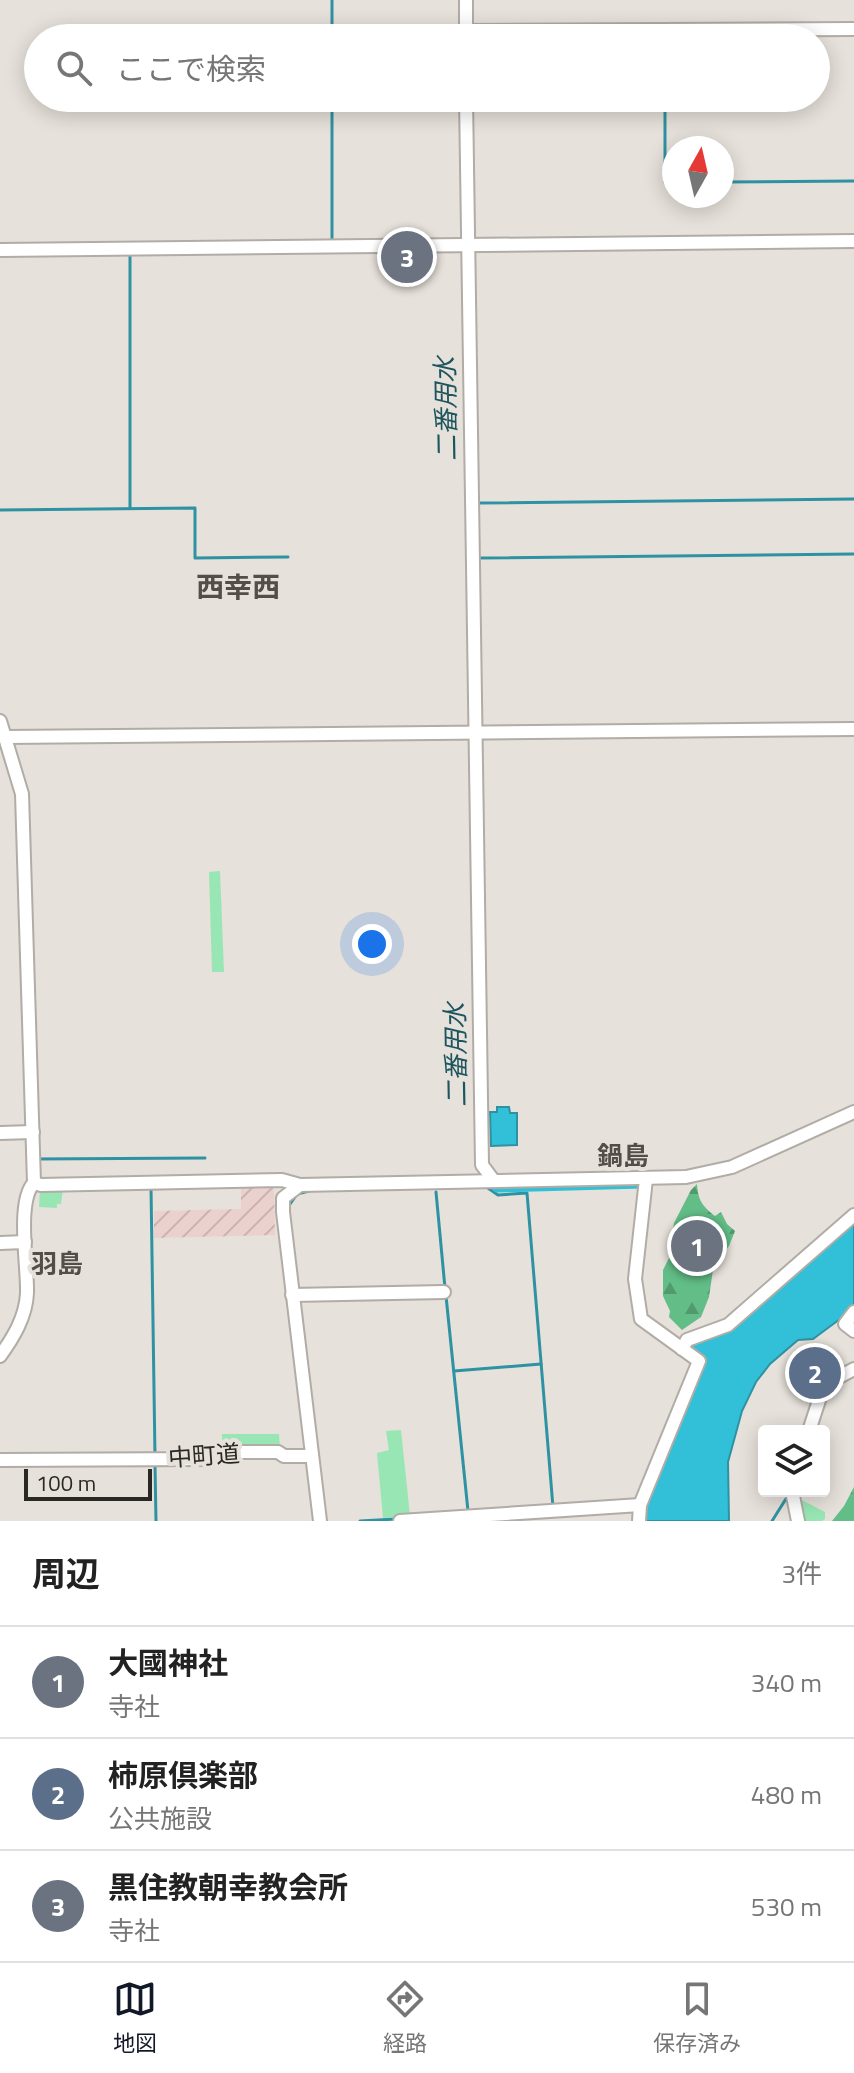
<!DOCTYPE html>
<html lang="ja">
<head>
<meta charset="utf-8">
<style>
	:root { --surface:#fff; --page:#f6f6f6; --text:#222; --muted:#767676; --line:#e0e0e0; --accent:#111827 }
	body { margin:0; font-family:"Titillium Web","Noto Sans JP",sans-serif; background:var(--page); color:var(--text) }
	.controls { position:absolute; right:24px; bottom:24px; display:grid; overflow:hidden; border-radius:8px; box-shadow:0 4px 20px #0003 }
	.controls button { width:72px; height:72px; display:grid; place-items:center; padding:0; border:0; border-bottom:2px solid var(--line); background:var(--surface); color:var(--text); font:40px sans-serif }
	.compass { position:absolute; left:662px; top:136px; width:72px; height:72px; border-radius:50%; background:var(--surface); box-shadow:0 4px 20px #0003; rotate:8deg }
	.scale { position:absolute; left:24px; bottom:20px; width:128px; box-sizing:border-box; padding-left:8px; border:4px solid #2a2825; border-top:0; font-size:22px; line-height:28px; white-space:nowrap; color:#2a2825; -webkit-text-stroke:6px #e6e1da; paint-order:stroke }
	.you { position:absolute; left:372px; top:944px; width:28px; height:28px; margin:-20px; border:6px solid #fff; border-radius:50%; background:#1a73e8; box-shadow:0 0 0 12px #1a73e833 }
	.badge { display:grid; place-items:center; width:52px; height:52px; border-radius:50%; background:var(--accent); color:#fff; font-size:26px; font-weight:700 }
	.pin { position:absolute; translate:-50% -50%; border:4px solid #fff; box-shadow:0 2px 8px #0006 }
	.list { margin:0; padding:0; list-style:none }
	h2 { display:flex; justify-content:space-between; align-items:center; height:104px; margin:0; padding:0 32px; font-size:34px }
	h2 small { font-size:26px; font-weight:400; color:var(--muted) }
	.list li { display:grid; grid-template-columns:52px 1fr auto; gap:24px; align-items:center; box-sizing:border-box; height:112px; padding:0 32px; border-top:2px solid var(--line) }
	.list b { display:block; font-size:30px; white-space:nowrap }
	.list p { margin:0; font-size:26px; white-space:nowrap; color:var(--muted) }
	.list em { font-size:26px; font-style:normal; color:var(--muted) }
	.icon { flex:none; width:44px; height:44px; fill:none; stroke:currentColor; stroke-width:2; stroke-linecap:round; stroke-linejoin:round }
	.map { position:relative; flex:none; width:854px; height:1521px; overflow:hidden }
	.search { position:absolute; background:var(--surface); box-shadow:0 4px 20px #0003; left:24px; right:24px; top:24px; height:88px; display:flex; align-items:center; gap:20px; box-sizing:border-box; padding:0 28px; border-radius:44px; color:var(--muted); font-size:30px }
	.sheet { height:440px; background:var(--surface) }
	nav { display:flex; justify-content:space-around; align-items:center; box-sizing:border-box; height:112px; border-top:2px solid var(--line); background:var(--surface); font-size:22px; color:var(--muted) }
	nav a { display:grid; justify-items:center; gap:4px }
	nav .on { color:var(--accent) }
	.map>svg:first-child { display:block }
	.industrial { fill:url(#industrial-furrows) }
	.green { fill:#98e6b4 }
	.forest { fill:url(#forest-firs) }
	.water { fill:#31c0d7; stroke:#2f92a2; stroke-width:2 }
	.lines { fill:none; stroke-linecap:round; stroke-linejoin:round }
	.stream { stroke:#2f92a2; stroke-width:3 }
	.canal { stroke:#31c0d7; stroke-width:9 }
	.minor-casing { stroke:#b1aca5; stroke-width:16 }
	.minor { stroke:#fff; stroke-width:12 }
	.labels { text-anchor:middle; stroke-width:8; stroke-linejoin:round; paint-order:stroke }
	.street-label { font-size:24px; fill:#2a2825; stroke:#e6e1da }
	.water-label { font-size:26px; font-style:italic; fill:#1d555f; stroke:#e6e1da }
	.neighbourhood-label { font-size:26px; font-weight:bold; fill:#534e49; stroke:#e6e1da }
	.quarter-label { font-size:28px; font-weight:bold; fill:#534e49; stroke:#e6e1da }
</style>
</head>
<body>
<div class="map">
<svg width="854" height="1521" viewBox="0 0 854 1521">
	<defs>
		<pattern id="industrial-furrows" width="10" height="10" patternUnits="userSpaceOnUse" patternTransform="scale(2)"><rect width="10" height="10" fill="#ebd1cd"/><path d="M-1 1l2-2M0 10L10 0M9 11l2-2" fill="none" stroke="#cab3b0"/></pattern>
		<pattern id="forest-firs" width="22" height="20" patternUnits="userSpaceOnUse" patternTransform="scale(2)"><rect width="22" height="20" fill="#62bd86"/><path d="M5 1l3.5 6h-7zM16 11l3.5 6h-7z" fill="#519a6d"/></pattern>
	</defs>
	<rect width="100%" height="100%" fill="#e6e1da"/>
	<!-- industrial -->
	<polygon class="industrial" points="274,1184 275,1235 154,1238 154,1211 241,1209 241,1185"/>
	<!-- green -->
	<g class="green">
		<polygon points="220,871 224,972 212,972 209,872"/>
		<polygon points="40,1189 63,1189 61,1204 57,1204 57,1208 39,1207"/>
		<polygon points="401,1430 410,1516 383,1518 377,1453 389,1450 386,1431"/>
		<polygon points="222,1434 279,1434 280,1450 222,1450"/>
		<polygon points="794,1496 825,1512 825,1519 822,1521 801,1521"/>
	</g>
	<!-- forest -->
	<g class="forest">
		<path d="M697,1184C698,1200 702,1206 715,1216L721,1212L727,1224L735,1231L729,1246L714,1263L709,1297L701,1317L682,1330L669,1317L670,1311L663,1296V1270L669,1258L674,1223L691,1190Z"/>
		<polygon points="854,1487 854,1521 832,1521 844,1506"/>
	</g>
	<!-- water -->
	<g class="water">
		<polygon points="497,1107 509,1107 510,1113 517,1113 517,1145 491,1146 490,1112 497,1112"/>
		<polygon points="854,1220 854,1306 843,1320 840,1319 813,1339 798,1340 770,1364 756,1382 742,1411 728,1462 729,1521 643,1521 644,1510 703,1360 688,1348 690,1343 732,1325"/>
	</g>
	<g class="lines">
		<!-- stream -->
		<g class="stream">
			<polyline points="332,0 332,38"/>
			<polyline points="332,98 332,240"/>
			<polyline points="472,106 665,106 665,182 674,182"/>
			<polyline points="722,182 854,181"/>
			<polyline points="480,503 854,499"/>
			<polyline points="130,508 130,252"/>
			<polyline points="0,510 195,508 195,558 288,557"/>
			<polyline points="478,558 854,554"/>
			<polyline points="35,1159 205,1158"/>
			<polyline points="298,1179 319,1179"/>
			<polyline points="485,1186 498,1195 527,1193 553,1507"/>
			<polyline points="148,1187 151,1187 155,1457"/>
			<polyline points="436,1192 445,1288"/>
			<polyline points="288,1207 297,1194 309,1191"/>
			<polyline points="446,1296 468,1511"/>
			<polyline points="454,1371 541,1364"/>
			<polyline points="155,1465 156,1521"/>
			<polyline points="360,1521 396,1519"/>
			<polyline points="772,1521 789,1494"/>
		</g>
		<!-- canal -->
		<polyline class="canal" points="494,1185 497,1188 642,1184"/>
		<defs>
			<g id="minor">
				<polyline points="466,0 466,37"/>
				<polyline points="466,31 854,29"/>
				<polyline points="466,98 482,1165 494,1181"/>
				<polyline points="0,250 854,241"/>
				<path d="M0,721L22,794L34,1183C16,1201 28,1268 27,1293C26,1317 13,1338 0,1356"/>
				<polyline points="5,737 854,729"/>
				<polyline points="0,1133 33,1132"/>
				<polyline points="34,1183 41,1185 282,1180 300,1185 686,1177 732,1167 854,1112"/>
				<polyline points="300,1185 283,1198 283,1212 320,1521"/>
				<polyline points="0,1243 25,1242"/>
				<polyline points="292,1295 444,1292"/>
				<polyline points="854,1312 845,1324 854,1331"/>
				<polyline points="682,1349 687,1340 728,1325 854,1215"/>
				<polyline points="809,1431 824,1385 854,1369"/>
				<polyline points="0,1460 202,1459 218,1452 278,1452 284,1456 311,1456"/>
				<polyline points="792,1491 798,1521"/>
				<polyline points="400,1521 640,1505"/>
				<polyline points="639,1521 640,1505 699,1361 641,1319 635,1279 646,1179"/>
			</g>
		</defs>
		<!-- minor casing -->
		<use href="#minor" class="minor-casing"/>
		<!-- minor -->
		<use href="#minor" class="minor"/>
	</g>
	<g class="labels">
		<!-- street labels -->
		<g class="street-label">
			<text transform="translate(204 1456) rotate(-4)" y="8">中町道</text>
		</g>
		<!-- water labels -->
		<g class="water-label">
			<text transform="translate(446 409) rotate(-91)" y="9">二番用水</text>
			<text transform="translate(456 1055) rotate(-91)" y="9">二番用水</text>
		</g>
		<!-- neighbourhood labels -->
		<g class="neighbourhood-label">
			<text x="623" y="1165">鍋島</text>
			<text x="57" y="1273">羽島</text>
		</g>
		<!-- quarter labels -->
		<g class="quarter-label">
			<text x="238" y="597">西幸西</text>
		</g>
	</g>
</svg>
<div class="controls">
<button><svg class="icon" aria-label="layers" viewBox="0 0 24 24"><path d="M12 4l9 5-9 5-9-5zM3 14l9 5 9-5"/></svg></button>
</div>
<svg class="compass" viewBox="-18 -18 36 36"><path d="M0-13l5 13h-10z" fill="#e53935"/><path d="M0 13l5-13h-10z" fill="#767676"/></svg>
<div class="scale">100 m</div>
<div class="you"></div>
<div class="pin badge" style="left:697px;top:1246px;background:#6b7280">1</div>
<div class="pin badge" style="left:815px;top:1373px;background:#5c6f8a">2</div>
<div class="pin badge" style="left:407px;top:257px;background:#6b7280">3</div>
<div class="search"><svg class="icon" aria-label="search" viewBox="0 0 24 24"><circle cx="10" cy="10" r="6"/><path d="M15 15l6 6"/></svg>ここで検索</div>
</div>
<section class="sheet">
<h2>周辺<small>3件</small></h2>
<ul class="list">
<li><span class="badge" style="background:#6b7280">1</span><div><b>大國神社</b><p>寺社</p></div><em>340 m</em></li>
<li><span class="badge" style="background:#5c6f8a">2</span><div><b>柿原倶楽部</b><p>公共施設</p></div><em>480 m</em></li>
<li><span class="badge" style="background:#6b7280">3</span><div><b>黒住教朝幸教会所</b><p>寺社</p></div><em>530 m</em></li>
</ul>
</section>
<nav>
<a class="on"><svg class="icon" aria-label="map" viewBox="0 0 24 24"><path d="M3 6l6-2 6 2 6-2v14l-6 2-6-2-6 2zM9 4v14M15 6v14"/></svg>地図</a>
<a><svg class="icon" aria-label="directions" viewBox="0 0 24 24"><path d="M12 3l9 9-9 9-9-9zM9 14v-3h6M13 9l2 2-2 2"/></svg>経路</a>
<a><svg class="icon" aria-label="saved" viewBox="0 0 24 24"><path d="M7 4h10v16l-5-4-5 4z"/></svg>保存済み</a>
</nav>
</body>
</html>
